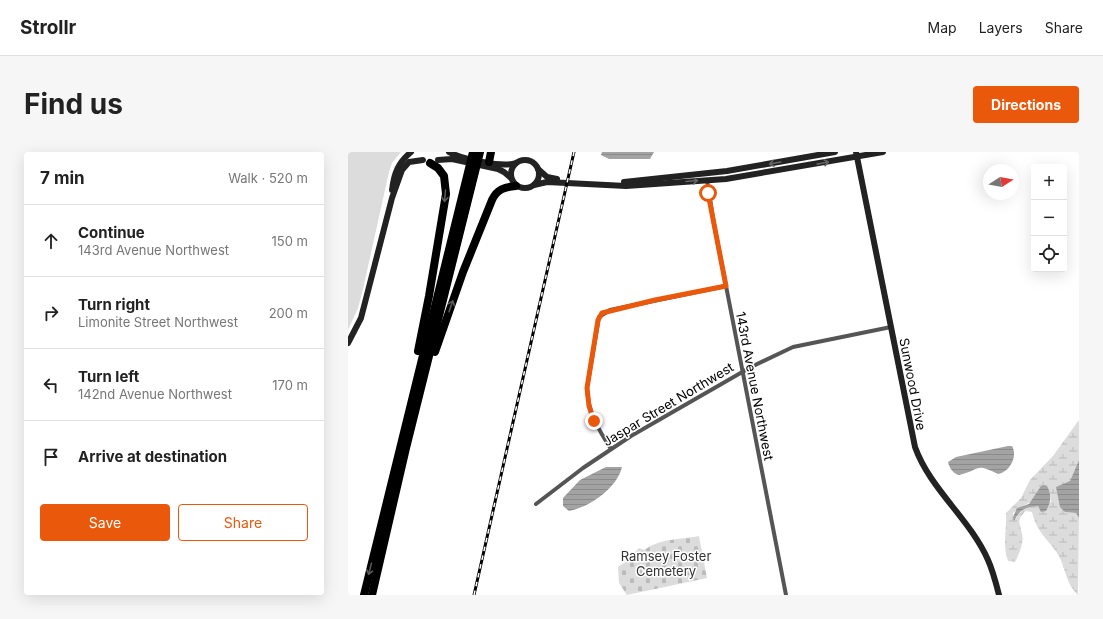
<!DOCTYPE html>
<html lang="en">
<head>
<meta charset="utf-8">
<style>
	:root { --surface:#fff; --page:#f6f6f6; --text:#222; --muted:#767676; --line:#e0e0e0; --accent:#ea580c }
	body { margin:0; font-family:Inter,sans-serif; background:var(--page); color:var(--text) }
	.controls { position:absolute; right:12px; top:12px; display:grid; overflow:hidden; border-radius:4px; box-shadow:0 4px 16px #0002 }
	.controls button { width:36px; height:36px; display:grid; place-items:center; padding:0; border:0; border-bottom:1px solid var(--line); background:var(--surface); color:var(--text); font:20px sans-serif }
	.compass { position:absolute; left:635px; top:12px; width:36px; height:36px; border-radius:50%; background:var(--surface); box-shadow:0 4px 16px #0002; rotate:79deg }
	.stop { position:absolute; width:12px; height:12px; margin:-9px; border:3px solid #ea580c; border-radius:50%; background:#fff }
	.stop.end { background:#ea580c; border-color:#fff; box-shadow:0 1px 4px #0008 }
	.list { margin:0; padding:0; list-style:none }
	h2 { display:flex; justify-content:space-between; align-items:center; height:52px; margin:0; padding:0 16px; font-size:17px }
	h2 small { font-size:13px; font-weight:400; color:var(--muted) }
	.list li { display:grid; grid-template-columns:26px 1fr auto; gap:12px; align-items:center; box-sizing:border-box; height:72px; padding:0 16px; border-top:1px solid var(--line) }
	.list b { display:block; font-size:15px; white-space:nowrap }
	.list p { margin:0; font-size:13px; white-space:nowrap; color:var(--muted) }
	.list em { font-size:13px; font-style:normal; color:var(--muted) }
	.actions { display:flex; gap:8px; padding:12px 16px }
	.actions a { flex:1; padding:9px 0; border:1px solid var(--accent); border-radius:4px; text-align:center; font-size:14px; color:var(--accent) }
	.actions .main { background:var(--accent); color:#fff }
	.icon { flex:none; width:22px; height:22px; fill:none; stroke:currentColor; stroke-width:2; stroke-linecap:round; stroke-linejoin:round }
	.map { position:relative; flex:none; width:731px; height:443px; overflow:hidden; border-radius:4px }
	header { display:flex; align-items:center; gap:24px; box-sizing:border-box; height:56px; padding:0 20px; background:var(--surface); border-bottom:1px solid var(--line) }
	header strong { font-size:19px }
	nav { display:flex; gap:22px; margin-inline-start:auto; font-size:14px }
	.intro { display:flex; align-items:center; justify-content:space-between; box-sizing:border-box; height:96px; padding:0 24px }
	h1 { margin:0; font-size:28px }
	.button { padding:10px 18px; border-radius:4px; background:var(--accent); color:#fff; font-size:14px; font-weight:700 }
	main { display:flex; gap:24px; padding:0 24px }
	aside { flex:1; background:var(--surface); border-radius:4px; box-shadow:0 4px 16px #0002 }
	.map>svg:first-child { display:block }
	.wetland { fill:url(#wetland-marsh); fill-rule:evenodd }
	.cemetery { fill:url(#cemetery-stones) }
	.park { fill:#dcdcdc }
	.water { fill:url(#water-rules) }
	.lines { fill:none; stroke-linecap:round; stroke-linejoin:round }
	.street { stroke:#555; stroke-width:4 }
	.secondary { stroke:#222; stroke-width:6 }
	.highway { stroke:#000; stroke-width:8 }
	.rail-casing { stroke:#000; stroke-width:3 }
	.rail { stroke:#fff; stroke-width:1.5; stroke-dasharray:4.5; stroke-linecap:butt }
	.oneway { stroke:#646464 }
	.oneway2 { stroke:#595959 }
	.route { stroke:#ea580c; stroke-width:5 }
	.labels { text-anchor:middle; stroke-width:3; stroke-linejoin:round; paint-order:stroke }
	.street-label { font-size:13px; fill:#000; stroke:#fff }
	.park-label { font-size:13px; fill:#333; stroke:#fff }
</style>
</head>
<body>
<header>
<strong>Strollr</strong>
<nav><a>Map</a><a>Layers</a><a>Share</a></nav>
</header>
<div class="intro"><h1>Find us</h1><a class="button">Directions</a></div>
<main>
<aside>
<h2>7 min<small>Walk · 520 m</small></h2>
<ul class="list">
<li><svg class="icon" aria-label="ahead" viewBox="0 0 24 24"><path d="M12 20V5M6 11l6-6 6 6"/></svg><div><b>Continue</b><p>143rd Avenue Northwest</p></div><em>150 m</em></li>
<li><svg class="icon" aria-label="right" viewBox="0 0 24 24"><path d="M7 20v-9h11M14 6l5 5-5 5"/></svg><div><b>Turn right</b><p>Limonite Street Northwest</p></div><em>200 m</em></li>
<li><svg class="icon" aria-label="left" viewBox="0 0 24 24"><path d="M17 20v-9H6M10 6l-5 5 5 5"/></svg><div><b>Turn left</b><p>142nd Avenue Northwest</p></div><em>170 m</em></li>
<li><svg class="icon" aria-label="arrive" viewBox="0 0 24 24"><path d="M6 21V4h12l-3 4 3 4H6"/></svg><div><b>Arrive at destination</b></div></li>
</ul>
<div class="actions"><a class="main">Save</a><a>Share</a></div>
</aside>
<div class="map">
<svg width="731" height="443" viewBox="0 0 731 443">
	<defs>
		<pattern id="wetland-marsh" width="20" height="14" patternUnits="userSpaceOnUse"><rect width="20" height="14" fill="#dcdcdc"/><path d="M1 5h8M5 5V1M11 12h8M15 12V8" fill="none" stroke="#bbb"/></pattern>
		<pattern id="cemetery-stones" width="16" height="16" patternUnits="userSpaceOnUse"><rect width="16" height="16" fill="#dcdcdc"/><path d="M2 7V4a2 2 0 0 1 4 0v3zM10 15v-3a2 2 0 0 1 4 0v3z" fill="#bbb"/></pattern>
		<pattern id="water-rules" width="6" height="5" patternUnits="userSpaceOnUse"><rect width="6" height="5" fill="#a3a3a3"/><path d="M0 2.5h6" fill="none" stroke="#8b8b8b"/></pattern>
	</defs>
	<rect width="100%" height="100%" fill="#fff"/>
	<!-- wetland -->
	<path class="wetland" d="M731,268V308L722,329L717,360L728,361L731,366L730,443C718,432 718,418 711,404C701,387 689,382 684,360L678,359C668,368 672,371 674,382C676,390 671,403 667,410L660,409C654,393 659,378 658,361L673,346L682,328L705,304ZM702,340L703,350C687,355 674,352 666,370L665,361C676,352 690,347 702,340Z"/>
	<!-- cemetery -->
	<path class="cemetery" d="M351,384L359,426L279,443L271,431L270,415L284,406L286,401L291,396L296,398C314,386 330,388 351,384Z"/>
	<!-- park -->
	<polygon class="park" points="0,0 53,0 44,11 41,20 15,137 10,156 0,178"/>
	<!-- water -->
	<g class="water">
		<polygon points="254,0 306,0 302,7 261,7 253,3"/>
		<path d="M660,294H664C670,304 662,320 650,322C626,310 633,318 611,323C605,322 601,315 600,310L608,305Z"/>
		<polygon points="731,308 731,366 728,361 717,360 712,355 708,335 722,329"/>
		<path d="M258,315H274C269,336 242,355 221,359L215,354V346L232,328Z"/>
		<path d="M696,333L699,334C704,343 703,350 698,359L693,360L690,354C677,355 671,358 666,370L665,365L669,356L681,352L693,334Z"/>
	</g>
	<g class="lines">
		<!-- street -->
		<g class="street">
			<polyline points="359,28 366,72 438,443"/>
			<path d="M263,297C250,277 240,260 239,236L251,165L262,158L378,134"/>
			<polyline points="188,352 235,316 283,284 403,215 445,195 543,175"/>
		</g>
		<!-- secondary -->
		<g class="secondary">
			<path d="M101,0C114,7 155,16 168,11"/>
			<path d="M508,0L567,295C582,337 622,367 640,408C645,419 648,431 651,443"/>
			<polyline points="90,8 104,7 150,17 156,20 163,26"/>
			<circle cx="177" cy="22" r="14"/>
			<polyline points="190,17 199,25 209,27"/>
			<polyline points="276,30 379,19 487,0"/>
			<polyline points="186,33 199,30 278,34 378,27 535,0"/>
			<path d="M44,38C46,21 50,11 63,0"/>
			<polyline points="0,191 13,166 44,46 54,18 61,10 75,8"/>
		</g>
		<!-- highway -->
		<g class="highway">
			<polyline points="141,10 143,0"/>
			<polyline points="70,199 81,144 98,42 96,24 90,16 82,11"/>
			<path d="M87,200L115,120L144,48C149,37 157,35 168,34"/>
			<polyline points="16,443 125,0"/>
			<polyline points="24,443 58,296 132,0"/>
		</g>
		<defs>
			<polyline id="rail" points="126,443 226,0"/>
		</defs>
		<!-- rail casing -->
		<use href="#rail" class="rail-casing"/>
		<!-- rail -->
		<use href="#rail" class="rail"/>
	</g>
	<!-- one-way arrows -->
	<defs><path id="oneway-shaft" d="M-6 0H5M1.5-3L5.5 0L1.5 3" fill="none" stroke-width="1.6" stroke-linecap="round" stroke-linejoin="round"/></defs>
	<g class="oneway">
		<use href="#oneway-shaft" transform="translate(427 11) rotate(170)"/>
		<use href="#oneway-shaft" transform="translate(475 11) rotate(-11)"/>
		<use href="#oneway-shaft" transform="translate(344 29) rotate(-5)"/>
	</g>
	<g class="oneway2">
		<use href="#oneway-shaft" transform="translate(97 44) rotate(95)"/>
		<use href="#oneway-shaft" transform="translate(103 154) rotate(-71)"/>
		<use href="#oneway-shaft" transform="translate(22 417) rotate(104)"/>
	</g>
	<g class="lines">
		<!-- route -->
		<polyline class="route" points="246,269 241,254 239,236 250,168 254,161 307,148 378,134 360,41"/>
	</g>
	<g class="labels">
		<!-- street labels -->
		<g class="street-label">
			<text transform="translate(565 232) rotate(79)" y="5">Sunwood Drive</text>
			<text transform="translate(407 234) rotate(79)" y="5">143rd Avenue Northwest</text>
			<text transform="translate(320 252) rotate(-31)" y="5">Jaspar Street Northwest</text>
		</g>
		<!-- park labels -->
		<g class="park-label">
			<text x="318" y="409">Ramsey Foster<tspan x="318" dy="15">Cemetery</tspan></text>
		</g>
	</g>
</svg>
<div class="controls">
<button>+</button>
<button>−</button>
<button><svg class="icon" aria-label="locate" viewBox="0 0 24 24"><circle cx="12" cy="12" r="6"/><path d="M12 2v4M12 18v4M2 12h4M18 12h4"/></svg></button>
</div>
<svg class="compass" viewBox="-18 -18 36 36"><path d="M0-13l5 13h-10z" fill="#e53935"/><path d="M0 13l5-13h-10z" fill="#767676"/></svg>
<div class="stop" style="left:360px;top:41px"></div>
<div class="stop end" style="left:246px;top:269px"></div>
</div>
</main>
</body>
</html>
